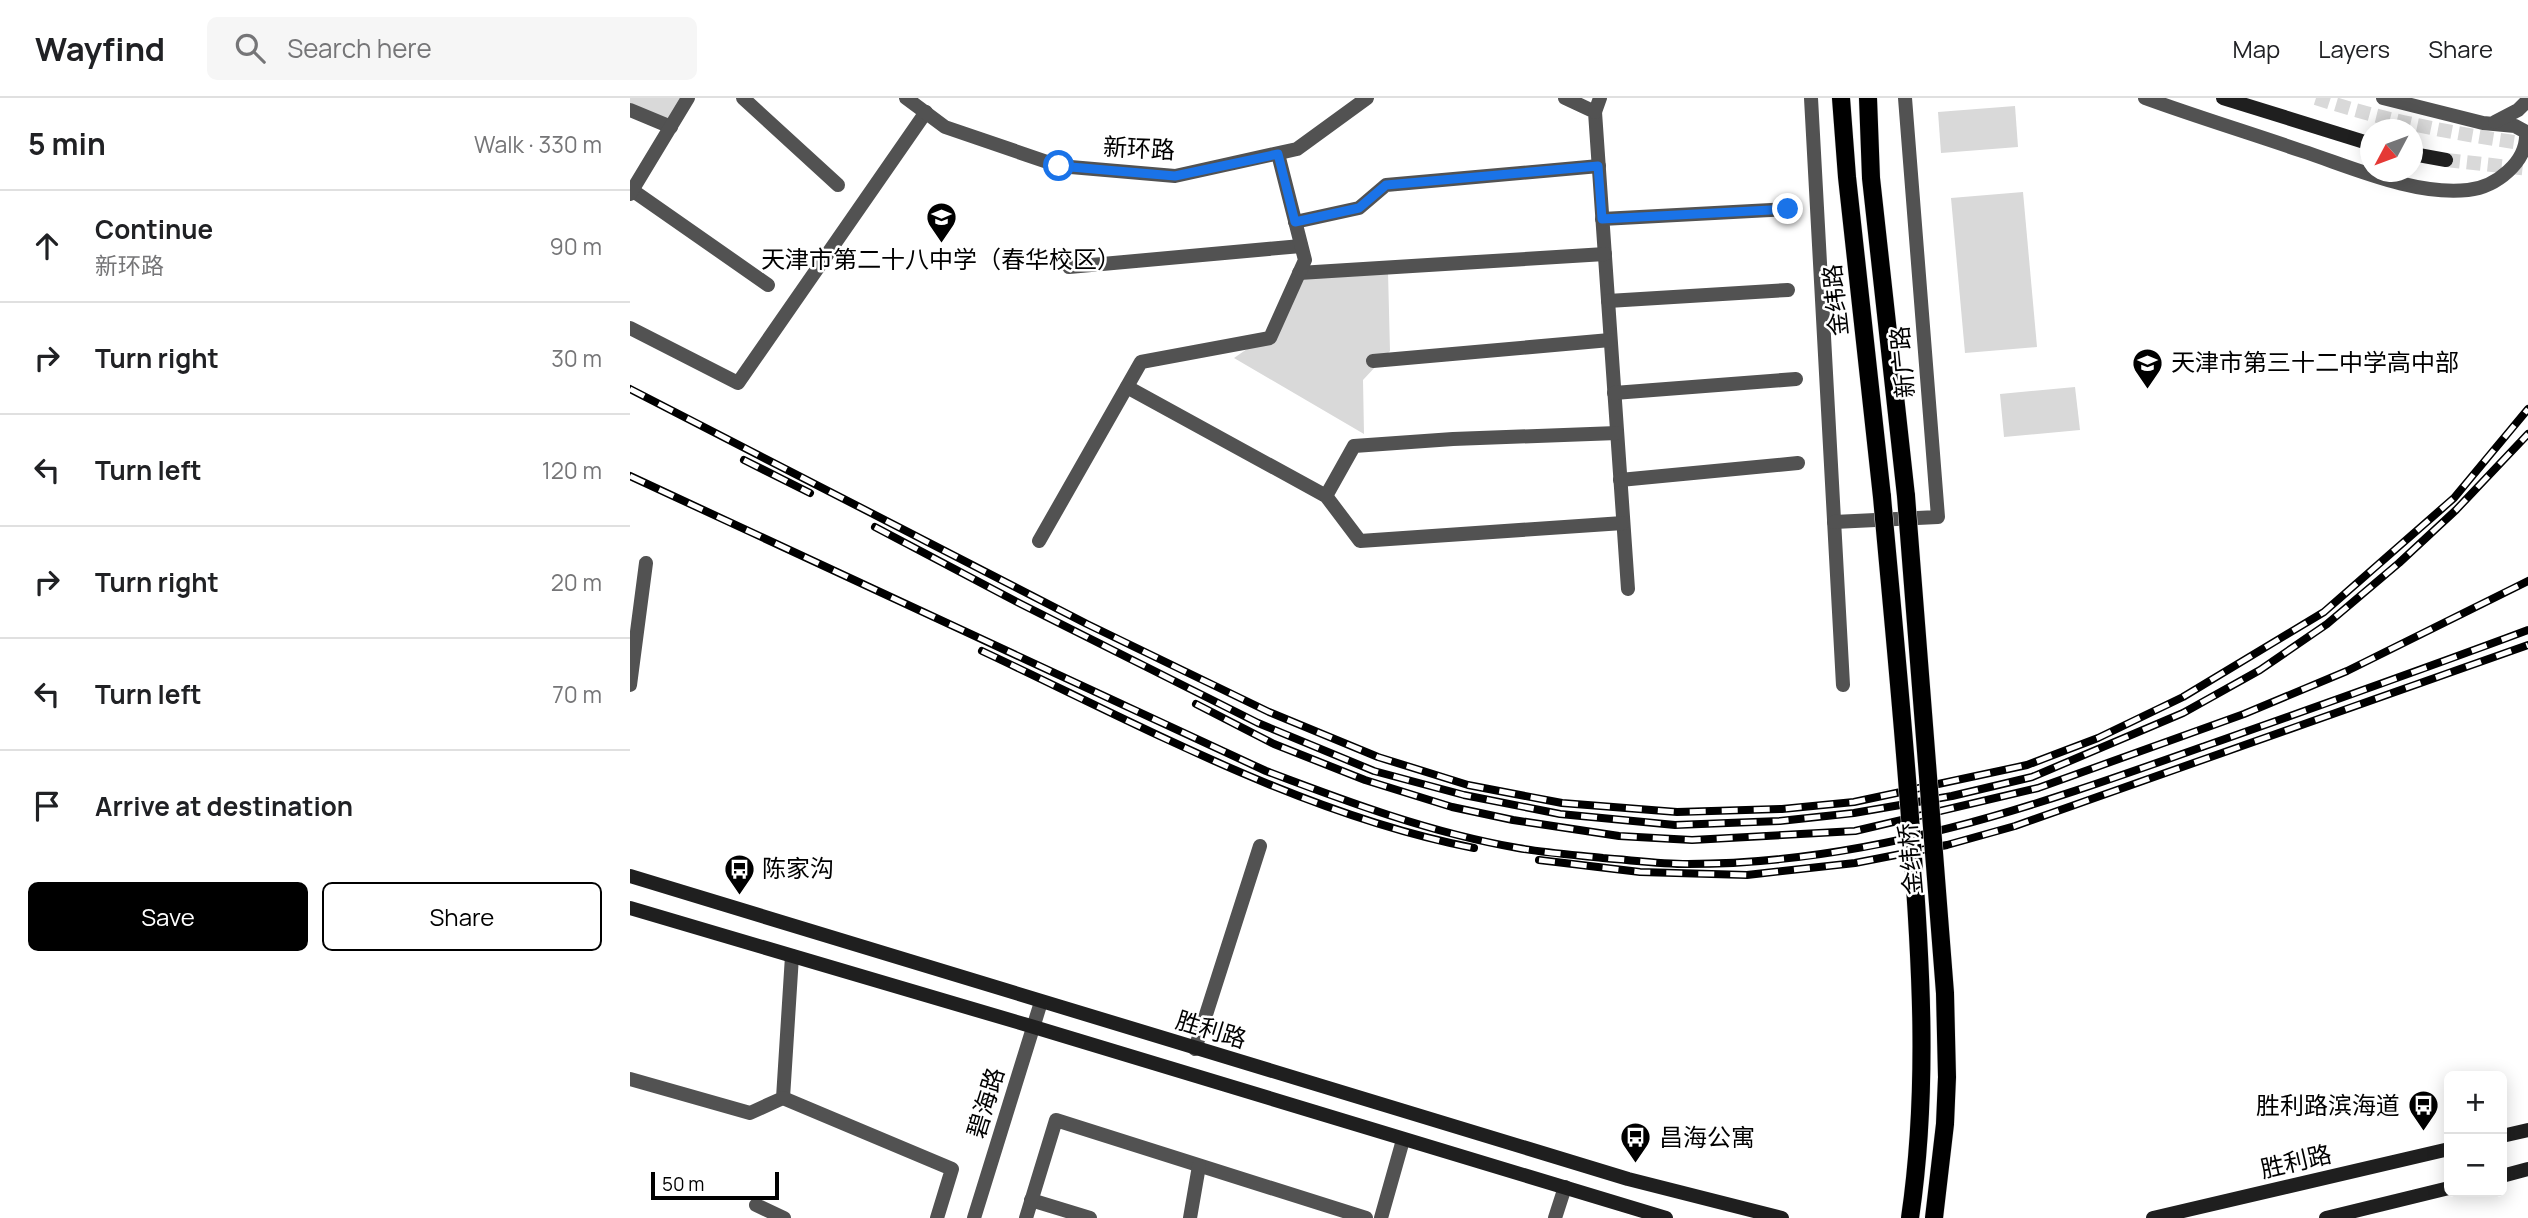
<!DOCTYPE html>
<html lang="en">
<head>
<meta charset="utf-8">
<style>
	:root { --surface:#fff; --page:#f6f6f6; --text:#202124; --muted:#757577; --line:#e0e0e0; --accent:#000 }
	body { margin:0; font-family:Manrope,"Noto Sans SC",sans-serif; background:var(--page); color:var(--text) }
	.controls { position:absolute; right:21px; bottom:21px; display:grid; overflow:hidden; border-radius:10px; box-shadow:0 4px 18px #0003 }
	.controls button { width:63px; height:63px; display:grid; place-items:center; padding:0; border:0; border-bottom:2px solid var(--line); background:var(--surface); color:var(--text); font:35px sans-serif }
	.compass { position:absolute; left:1730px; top:21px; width:63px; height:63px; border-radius:50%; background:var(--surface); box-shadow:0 4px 18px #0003; rotate:229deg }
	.scale { position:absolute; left:21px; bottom:18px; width:128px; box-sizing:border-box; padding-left:7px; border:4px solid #000; border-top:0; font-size:19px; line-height:24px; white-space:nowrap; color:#000; -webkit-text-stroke:5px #fff; paint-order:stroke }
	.stop { position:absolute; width:21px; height:21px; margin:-16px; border:5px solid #1a73e8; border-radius:50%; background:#fff }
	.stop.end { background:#1a73e8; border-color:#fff; box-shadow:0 2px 7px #0008 }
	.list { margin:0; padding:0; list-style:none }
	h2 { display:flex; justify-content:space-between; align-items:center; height:91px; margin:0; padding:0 28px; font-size:30px }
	h2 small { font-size:23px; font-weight:400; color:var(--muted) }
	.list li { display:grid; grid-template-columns:46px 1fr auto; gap:21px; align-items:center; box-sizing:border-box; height:112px; padding:0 28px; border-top:2px solid var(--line) }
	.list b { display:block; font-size:26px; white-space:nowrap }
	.list p { margin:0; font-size:23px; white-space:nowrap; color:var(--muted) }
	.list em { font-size:23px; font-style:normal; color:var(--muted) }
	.actions { display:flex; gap:14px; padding:21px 28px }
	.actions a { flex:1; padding:16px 0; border:2px solid var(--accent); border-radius:10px; text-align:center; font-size:24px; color:var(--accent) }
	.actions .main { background:var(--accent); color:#fff }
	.icon { flex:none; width:38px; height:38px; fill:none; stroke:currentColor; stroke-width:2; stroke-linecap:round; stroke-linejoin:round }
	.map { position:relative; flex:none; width:1898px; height:1120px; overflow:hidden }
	header { display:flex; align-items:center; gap:42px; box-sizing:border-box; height:98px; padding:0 35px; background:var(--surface); border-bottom:2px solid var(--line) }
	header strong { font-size:33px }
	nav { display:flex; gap:38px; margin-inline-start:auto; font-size:24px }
	.search { width:490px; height:63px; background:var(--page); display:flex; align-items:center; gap:18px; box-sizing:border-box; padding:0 24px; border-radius:10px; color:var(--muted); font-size:26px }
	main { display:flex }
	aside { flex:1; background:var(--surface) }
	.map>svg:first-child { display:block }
	.green { fill:#d9d9d9 }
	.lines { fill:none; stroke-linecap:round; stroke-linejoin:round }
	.secondary-tunnel { stroke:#d9d9d9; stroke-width:14; stroke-dasharray:14 7; stroke-linecap:butt }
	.primary-casing { stroke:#dbdbdb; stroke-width:19 }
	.minor { stroke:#525252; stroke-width:14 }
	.tertiary { stroke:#525252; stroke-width:14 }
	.secondary { stroke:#1f1f1f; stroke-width:14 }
	.primary { stroke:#000; stroke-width:18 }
	.rail-casing { stroke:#000; stroke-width:8 }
	.rail { stroke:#fff; stroke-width:5; stroke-dasharray:16; stroke-linecap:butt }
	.primary-bridge-casing { stroke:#dbdbdb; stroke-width:19; stroke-linecap:butt }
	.primary-bridge { stroke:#000; stroke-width:18 }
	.route { stroke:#1a73e8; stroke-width:9 }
	.labels { text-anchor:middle; stroke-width:5; stroke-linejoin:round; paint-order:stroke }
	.street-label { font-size:24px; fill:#000; stroke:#fff }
	.poi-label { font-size:24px; fill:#000; stroke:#fff; text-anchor:start }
</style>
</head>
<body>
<header>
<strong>Wayfind</strong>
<div class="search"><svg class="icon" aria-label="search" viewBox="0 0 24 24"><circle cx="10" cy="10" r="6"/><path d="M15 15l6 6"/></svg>Search here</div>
<nav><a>Map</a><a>Layers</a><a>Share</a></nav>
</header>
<main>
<aside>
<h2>5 min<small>Walk · 330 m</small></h2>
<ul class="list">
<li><svg class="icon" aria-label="ahead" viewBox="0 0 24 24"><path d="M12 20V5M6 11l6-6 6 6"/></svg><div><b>Continue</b><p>新环路</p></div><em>90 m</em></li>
<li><svg class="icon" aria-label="right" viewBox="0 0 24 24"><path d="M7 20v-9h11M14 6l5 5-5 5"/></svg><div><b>Turn right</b></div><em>30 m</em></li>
<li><svg class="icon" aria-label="left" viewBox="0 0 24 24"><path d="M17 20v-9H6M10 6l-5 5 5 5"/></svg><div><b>Turn left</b></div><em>120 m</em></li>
<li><svg class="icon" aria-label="right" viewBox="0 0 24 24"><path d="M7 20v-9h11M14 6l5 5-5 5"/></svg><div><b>Turn right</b></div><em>20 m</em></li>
<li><svg class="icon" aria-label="left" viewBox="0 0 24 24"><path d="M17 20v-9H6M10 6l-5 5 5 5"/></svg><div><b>Turn left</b></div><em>70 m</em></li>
<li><svg class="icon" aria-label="arrive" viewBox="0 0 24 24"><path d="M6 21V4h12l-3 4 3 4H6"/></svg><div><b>Arrive at destination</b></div></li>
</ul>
<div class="actions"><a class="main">Save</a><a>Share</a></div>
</aside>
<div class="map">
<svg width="1898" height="1120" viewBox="0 0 1898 1120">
	<rect width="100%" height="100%" fill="#fff"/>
	<!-- green -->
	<g class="green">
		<polygon points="0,0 53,0 38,22 0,11"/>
		<polygon points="1385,8 1388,49 1311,55 1308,14"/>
		<polygon points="1393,94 1407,249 1335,255 1321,100"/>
		<polygon points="758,174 760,253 733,282 734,336 604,260 646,231 671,179"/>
		<polygon points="1445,289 1450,332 1374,339 1370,296"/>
	</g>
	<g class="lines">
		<!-- secondary-tunnel -->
		<g class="secondary-tunnel">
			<path d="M1686,0C1755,23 1826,36 1898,46"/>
			<polyline points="1816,62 1898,71"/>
		</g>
		<defs>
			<g id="primary">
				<polyline points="1211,0 1217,79 1252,399"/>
				<polyline points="1238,0 1241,80 1276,398"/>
			</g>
		</defs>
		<!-- primary casing -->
		<use href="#primary" class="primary-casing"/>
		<!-- minor -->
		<g class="minor">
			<polyline points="113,0 208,87"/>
			<polyline points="935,0 965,14 998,491"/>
			<path d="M1515,0C1567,19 1620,35 1672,53C1721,69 1785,98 1838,92C1866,89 1898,64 1896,34L1885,28L1853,25L1753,0"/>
			<polyline points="0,12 41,29"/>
			<polyline points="965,14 970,0"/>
			<polyline points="1865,24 1888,12 1898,2"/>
			<polyline points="2,92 138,187"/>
			<polyline points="0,96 58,0"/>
			<polyline points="972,121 1158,111"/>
			<polyline points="665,124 729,110 756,87 969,68"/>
			<polyline points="439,169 671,148"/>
			<polyline points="669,175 975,156"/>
			<polyline points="978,203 1158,192"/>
			<polyline points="0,230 108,285 296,14"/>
			<polyline points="743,263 980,242"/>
			<polyline points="497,289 696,398 730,443 993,425"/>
			<polyline points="984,295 1166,281"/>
			<polyline points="990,382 1168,365"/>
			<polyline points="696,398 724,348 823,341 987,335"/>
			<polyline points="409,443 511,264 640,240 675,162 648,56"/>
			<polyline points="0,587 16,465"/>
			<polyline points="565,951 630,748"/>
			<polyline points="0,981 120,1015 153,1000 162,858"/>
			<polyline points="153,1000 322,1071 307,1120"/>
			<polyline points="401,1102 460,1120"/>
			<polyline points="126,1107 154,1120"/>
			<polyline points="344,1120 411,904"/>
			<polyline points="396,1120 426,1022 736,1120"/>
			<polyline points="560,1120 569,1068"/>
			<polyline points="751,1120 773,1042"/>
			<polyline points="925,1120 935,1089"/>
		</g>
		<!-- tertiary -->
		<g class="tertiary">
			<polyline points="276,0 315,29 429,68 545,78 667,51 737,0"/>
			<polyline points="1181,0 1213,587"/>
			<polyline points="1204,424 1308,419 1275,0"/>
		</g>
		<!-- secondary -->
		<g class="secondary">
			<polyline points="1593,0 1741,46"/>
			<polyline points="1783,56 1816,62"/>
			<polyline points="0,778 998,1081 1152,1120"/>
			<polyline points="0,810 404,929 1036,1120"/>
			<polyline points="1872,1038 1898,1032"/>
			<polyline points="1872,1078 1898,1071"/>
			<polyline points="1523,1120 1819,1051"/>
			<polyline points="1696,1120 1819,1090"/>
		</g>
		<!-- primary -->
		<use href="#primary" class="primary"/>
		<defs>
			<g id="rail">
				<polyline points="0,291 457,526 639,614 748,659 838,687 932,705 1047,714 1152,711 1224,704 1397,667 1468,640 1553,599 1694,514 1824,400 1898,311"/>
				<polyline points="114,362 180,395"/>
				<path d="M0,378L636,673C718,704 801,735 888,750C916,755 945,757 973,760C1001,762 1030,766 1058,766C1242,766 1405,708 1575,648C1683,610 1791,572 1898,532"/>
				<polyline points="245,429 389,505 628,625 744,673 834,697 930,716 1045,727 1150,723 1224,715 1322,698 1402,679 1553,615 1630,572 1697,526 1769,465 1826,412 1898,336"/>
				<path d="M352,553C508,626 673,717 844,750"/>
				<polyline points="566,606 644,646 735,682 822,709 883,722 989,738 1062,742 1225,733 1408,690 1614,616 1717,573 1898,483"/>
				<polyline points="909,762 1010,774 1117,777 1225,765 1317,747 1385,728 1898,547"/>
			</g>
		</defs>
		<!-- rail casing -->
		<use href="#rail" class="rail-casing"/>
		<!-- rail -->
		<use href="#rail" class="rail"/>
		<defs>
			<g id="primary-bridge">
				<polyline points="1276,398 1315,895 1317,979 1315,1026 1304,1120"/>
				<path d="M1252,399C1262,510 1273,621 1281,733C1291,863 1299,991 1280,1120"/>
			</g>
		</defs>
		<!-- primary-bridge casing -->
		<use href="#primary-bridge" class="primary-bridge-casing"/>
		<!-- primary-bridge -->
		<use href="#primary-bridge" class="primary-bridge"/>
	</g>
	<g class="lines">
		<!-- route -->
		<polyline class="route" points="429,68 545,78 648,56 665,124 729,110 756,87 968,68 972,121 1158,111"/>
	</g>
	<!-- icons -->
	<defs>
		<symbol id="school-pin" viewBox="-11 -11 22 30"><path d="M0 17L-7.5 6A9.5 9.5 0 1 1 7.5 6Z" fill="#000" stroke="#fff"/><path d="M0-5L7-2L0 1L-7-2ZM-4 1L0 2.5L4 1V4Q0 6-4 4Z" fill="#fff"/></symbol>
		<symbol id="bus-pin" viewBox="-11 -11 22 30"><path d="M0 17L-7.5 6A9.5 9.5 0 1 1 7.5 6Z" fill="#000" stroke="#fff"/><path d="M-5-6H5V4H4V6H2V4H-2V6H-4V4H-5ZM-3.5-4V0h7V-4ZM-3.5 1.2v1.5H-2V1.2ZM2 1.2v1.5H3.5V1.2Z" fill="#fff"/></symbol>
	</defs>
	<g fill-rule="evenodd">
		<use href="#school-pin" x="294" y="102" width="35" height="47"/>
		<use href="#school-pin" x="1500" y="248" width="35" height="47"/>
		<use href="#bus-pin" x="92" y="754" width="35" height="47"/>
		<use href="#bus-pin" x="1776" y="990" width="35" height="47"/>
		<use href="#bus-pin" x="988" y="1022" width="35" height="47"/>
	</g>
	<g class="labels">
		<!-- street labels -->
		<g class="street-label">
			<text transform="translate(509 51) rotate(3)" y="8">新环路</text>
			<text transform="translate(1206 202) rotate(-96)" y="8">金纬路</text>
			<text transform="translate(1273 264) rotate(-95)" y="8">新广路</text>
			<text transform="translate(1281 761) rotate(-95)" y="8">金纬桥</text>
			<text transform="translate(581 932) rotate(17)" y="8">胜利路</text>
			<text transform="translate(356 1005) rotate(-73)" y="8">碧海路</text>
			<text transform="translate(1666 1064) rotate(-13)" y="8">胜利路</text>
		</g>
		<!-- poi labels -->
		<g class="poi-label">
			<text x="311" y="170" text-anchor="middle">天津市第二十八中学（春华校区）</text>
			<text x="1541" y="273">天津市第三十二中学高中部</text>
			<text x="132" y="779">陈家沟</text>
			<text x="1770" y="1016" text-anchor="end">胜利路滨海道</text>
			<text x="1029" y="1048">昌海公寓</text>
		</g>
	</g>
</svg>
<div class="controls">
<button>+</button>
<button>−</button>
</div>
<svg class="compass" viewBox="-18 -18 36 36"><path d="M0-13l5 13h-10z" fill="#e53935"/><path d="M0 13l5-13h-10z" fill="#757577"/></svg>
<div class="scale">50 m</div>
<div class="stop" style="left:429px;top:68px"></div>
<div class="stop end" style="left:1158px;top:111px"></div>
</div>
</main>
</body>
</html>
